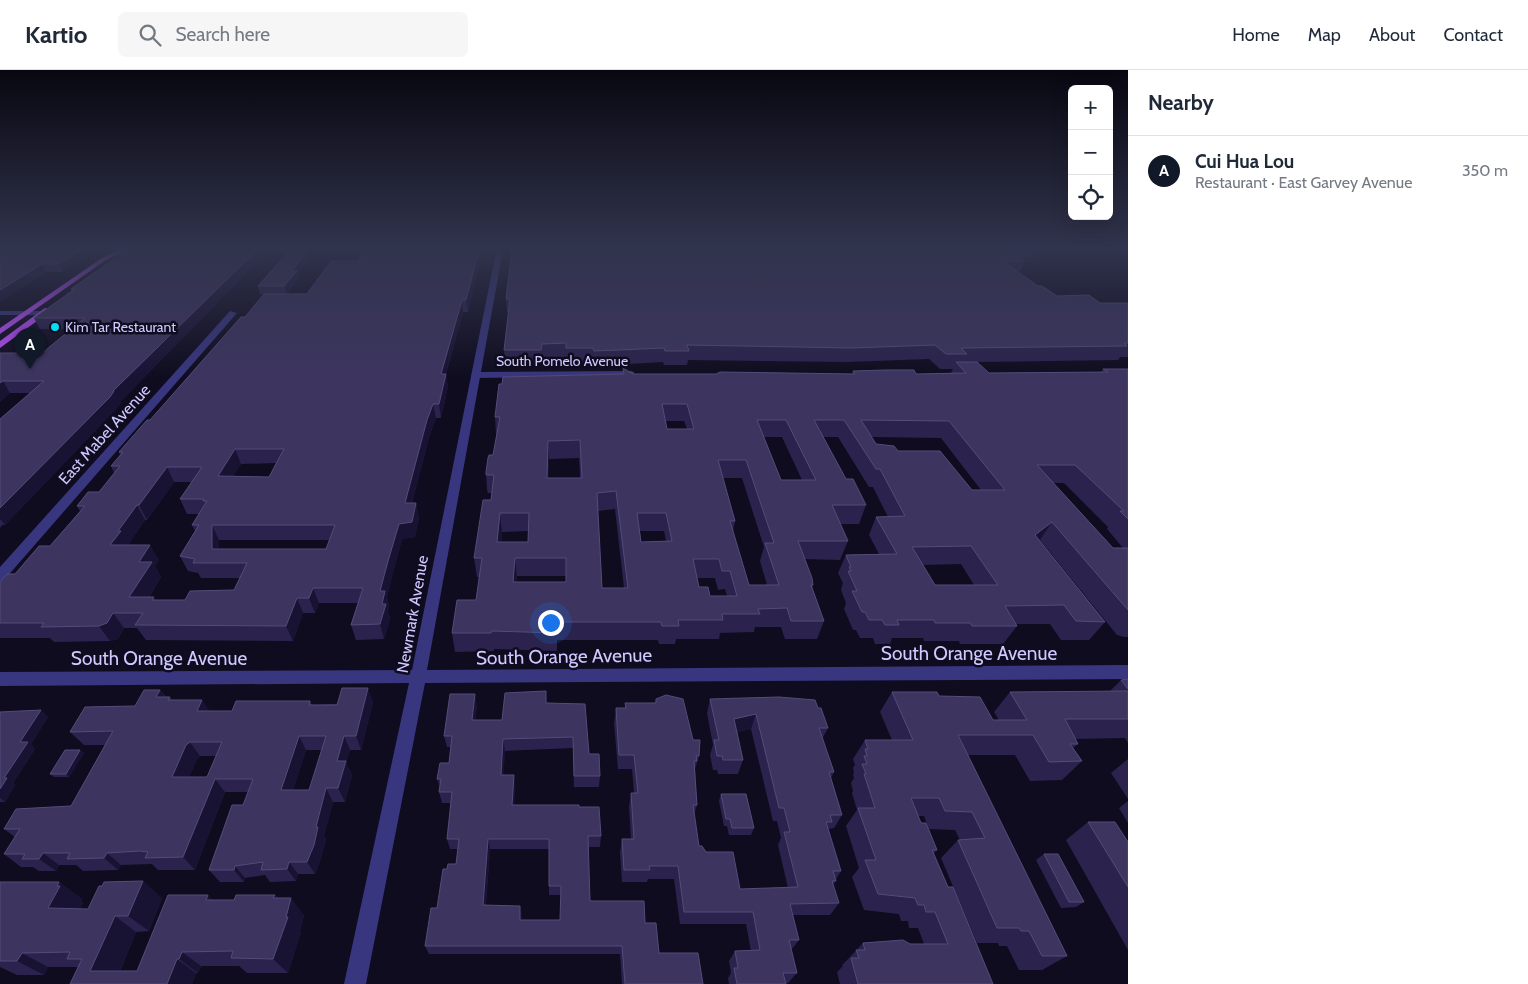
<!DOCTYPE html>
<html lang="en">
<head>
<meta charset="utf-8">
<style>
	:root { --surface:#fff; --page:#f6f6f7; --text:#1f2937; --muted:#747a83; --line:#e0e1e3; --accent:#111827 }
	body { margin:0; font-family:Cabin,sans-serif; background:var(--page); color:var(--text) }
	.controls { position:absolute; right:15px; top:15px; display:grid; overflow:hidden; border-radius:8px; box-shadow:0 5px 20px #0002 }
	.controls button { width:45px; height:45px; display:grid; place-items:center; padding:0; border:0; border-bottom:1px solid var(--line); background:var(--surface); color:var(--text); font:25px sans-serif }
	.you { position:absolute; left:550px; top:552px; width:18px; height:18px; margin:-12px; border:4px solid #fff; border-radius:50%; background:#1a73e8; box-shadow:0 0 0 8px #1a73e833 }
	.badge { display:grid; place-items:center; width:32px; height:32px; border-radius:50%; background:var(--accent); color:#fff; font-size:16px; font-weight:700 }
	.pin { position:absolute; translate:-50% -41px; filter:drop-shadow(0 1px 2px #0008) }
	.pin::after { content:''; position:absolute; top:26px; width:18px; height:15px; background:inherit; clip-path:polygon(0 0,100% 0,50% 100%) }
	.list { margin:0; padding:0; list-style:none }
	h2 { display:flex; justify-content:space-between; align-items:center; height:65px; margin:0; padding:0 20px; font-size:21px }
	h2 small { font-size:16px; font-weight:400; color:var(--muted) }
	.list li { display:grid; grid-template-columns:32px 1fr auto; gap:15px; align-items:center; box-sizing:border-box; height:70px; padding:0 20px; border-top:1px solid var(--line) }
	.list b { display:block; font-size:19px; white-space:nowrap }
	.list p { margin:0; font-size:16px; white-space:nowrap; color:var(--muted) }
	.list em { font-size:16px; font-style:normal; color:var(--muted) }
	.icon { flex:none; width:28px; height:28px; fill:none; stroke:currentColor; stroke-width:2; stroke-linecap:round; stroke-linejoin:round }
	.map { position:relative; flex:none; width:1128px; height:914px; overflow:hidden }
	header { display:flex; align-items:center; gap:30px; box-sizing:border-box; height:70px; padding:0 25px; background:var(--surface); border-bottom:1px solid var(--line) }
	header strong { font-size:24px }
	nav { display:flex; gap:28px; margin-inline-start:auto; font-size:18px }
	.search { width:350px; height:45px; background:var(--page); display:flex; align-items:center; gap:12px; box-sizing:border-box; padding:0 18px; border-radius:8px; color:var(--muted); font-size:19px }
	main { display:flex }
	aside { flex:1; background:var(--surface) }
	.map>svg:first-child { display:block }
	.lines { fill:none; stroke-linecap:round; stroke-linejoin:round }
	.minor { fill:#38367f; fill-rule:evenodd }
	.tertiary { fill:#38367f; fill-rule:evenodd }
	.secondary { fill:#6460ff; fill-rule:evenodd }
	.primary { fill:#bd50ff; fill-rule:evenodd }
	.wall { fill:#2b234d; fill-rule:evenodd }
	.shaded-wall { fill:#191333 }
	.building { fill:#3d3560; stroke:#544c79; fill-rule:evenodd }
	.poi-dot { fill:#00dcf4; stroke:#0f0c1f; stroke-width:2 }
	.labels { text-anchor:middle; stroke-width:5; stroke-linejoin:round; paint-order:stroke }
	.far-poi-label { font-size:14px; fill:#cfc9ff; stroke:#0f0c1f; text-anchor:start }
	.far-street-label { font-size:14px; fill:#cfc9ff; stroke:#0f0c1f }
	.street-label { font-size:16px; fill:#cfc9ff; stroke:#0f0c1f }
	.near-street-label { font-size:19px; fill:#cfc9ff; stroke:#0f0c1f }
</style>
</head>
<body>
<header>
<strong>Kartio</strong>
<div class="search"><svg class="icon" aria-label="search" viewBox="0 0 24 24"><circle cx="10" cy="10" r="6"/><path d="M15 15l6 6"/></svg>Search here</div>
<nav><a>Home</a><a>Map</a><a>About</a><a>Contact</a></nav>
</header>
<main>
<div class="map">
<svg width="1128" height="914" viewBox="0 0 1128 914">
	<rect width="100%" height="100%" fill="#0f0c1f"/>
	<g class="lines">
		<!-- minor -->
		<g class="minor">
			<polygon points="0,241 44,241 48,243 44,245 0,245"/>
			<polygon points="230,241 237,243 5,509 0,511 0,497"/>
			<polygon points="631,301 634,302 634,306 476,308 471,305 476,302"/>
		</g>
		<!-- tertiary -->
		<g class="tertiary">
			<polygon points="244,180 385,180 382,182 247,182"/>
			<polygon points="464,180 503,180 427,600 1128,595 1128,609 425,613 366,914 344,914 409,613 0,616 0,602 412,600 496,182 467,182"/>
		</g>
		<!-- secondary -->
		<polygon class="secondary" points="68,180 97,180 94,182 71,182"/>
		<!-- primary -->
		<g class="primary">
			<polygon points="118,180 127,180 106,190 0,264 0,258 102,188"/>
			<polygon points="45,238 52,240 0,278 0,271"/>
		</g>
	</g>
	<!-- wall -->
	<g class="wall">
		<polygon points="0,180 91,184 63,202 46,202 0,232"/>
		<polygon points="290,180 311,180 312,184 297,204 299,208 287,224 260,224 258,216"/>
		<path d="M512,180H1037L1034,188H1020L1025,191L1019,203L1038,216L1057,226L1100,233H1128V287H1120L1118,290L976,292L989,303L1101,302L1103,299H1128V567H1124L1117,565L1040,470H1039L1105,552L1089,570H1061L1050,554H1016L1017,556L1003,574H960L959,571H924L923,568H892L890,574H875L873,568H860L856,560H853L844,539L846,533L841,520L843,513L838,503L846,485L879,484L869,465L876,447H888L873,417H869L838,367H823L846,409L866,435L859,454H840L848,471L840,490L805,489L813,515L812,519L824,551L817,569H785L781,557H755L754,562L720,563L719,569H676L675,574H659L658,570H557V581L494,579V581L455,582L452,563L476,530L479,507H477L474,488L491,430L492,423H488L487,420L486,402L493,385L497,364H496L495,347L623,304V298L633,304H852L853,301L916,304L951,303L953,299H940L929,289L847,292L688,290L687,295H664L663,292L593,296V292H566V287L542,288V294H505L504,280L509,242H507L506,229ZM666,351H684L687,359H667ZM764,367H782L802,410H781ZM872,367L941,368L981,420H972L898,381L876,374ZM579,388L580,408H548L549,389ZM723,408H742L764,477L760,491L767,515H749L733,461L735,451ZM1053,413H1064L1108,457L1107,459L1123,478H1113ZM615,439L624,518H602L598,441ZM528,461V472H501L502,462ZM640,461H664L666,471L641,472ZM961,494L974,515H935L923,495ZM517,506H566V512H516ZM697,508H715L718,520L725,519L727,526H710L699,517Z"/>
		<polygon points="265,184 120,332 121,333 116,339 5,455 2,455 0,458 0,349 30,323 10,323 0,332 0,283 42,283 71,259 40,259 34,248 72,220 71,219"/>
		<path d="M484,184L477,202L468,242H463L446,304L448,317L441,348H436L430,364L412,433H416L419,448L415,467L402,469L392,506L387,527L389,536L388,542L390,549L384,569L356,570L351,555L358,533H319L315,543H303L293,571L146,570L137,558H124L118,569L110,571L54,572L50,568H0V512L15,504L50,476L80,441L77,436L99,422L114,403L111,396L120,385L119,382L150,350L245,247L307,224L358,191ZM276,393L269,407L233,406L241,394ZM174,412H192L180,429L187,444H199L192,455L195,461L180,486L188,501L198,503L201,508H240L234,520L185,530H156L149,527L161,507L155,496L159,490L130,475L129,473L145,450H147ZM219,470H330L326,479H219Z"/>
		<polygon points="1128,609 1128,673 1125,668 1075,669 1078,674 1073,678 1082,691 1062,710 1030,711 1015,685 967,685 1067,886 1042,900 1019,900 1007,876 999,876 998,873 977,873 941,788 958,770 960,770 955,760 929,759 924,746 918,746 921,753 937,780 934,783 948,817 993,914 840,914 837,902 843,896 842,895 849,888 863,873 924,874 918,858 909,858 908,851 901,851 899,844 864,840 852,807 859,798 846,756 857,740 852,723 853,721 851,713 854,708 853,705 854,703 853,698 855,695 853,689 865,670 892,670 880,642 892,622 939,626 993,650 999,650 994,642 1010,622 1109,622 1121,610"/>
		<path d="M160,620L166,627H170L172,630L209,641H232L310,631L312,635L373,632L361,680H350L346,693L352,705L345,732H333L324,766L326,769L321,788L315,804H298L296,811L270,812L265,805L245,808L244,812H220L209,800L243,735L248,722H225L195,800H158L152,794L121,795L118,800L83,801L76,795H59L56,801H39L33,797H21L4,784L15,767L4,759L71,736L105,675H84L70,662L135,636ZM306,680H322L309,720H293ZM200,686H216L207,707H189L197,689Z"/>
		<polygon points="656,629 693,670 699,686 695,699 697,735 694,745 699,776 740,819 788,818 778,775 781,768 777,751 773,751 751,659 737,662 743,690 738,704 718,704 717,700 713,700 710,685 713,675 707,643 710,629 818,638 828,658 822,669 834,702 831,708 842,745 834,758 828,759 841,801 836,809 836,811 833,815 839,833 830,845 792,845 799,870 791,880 797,903 788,913 786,913 786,914 729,914 728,908 731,903 729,891 735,881 751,881 746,854 680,854 674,809 648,809 647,812 622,812 620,782 622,769 631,769 629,737 631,723 634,723 632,699 618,699 614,653 616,638 625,638 625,633 655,633"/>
		<path d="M546,633L589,684L600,706L599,717H574L573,678L505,681L503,705L515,716L514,735L579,737L601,766L600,777H588L590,831L645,853L659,883L703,914H622L620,884H429L425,876L437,838L447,799L456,794L458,779H450L447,769L451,733H442L439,722L440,717L437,709L449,693L451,677H447L444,666L477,636L475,650H502ZM490,779H549V825H561L560,850H521L522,846L486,835Z"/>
		<polygon points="0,642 48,647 31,674 35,679 13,713 15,715 5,732 0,732"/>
		<polygon points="80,680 84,683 69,707 54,707 50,704"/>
		<polygon points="1128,689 1128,729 1111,703"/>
		<polygon points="721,724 754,758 751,765 729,765 727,756 724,756 719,731"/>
		<polygon points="1128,731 1128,753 1119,738"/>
		<polygon points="1088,752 1128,772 1128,880 1066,770"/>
		<polygon points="1044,784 1084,832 1076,837 1061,838 1036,790"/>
		<polygon points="0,812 59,812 82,829 81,831 83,833 80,839 88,839 162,828 149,861 136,862 120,901 137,901 213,830 234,830 275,825 278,828 304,845 300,861 301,862 288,903 247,903 239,896 201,896 198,903 196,903 192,914 79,897 48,897 44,905 17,905 0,897"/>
	</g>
	<!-- shaded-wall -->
	<g class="shaded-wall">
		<polygon points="81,180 89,180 91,184 63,202 59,194"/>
		<polygon points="257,180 264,180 265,184 120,332 121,333 116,339 5,455 0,449 0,438 113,321"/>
		<polygon points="308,180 311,180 312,184 297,204 299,208 287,224 284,216 292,201"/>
		<polygon points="480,180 484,180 484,184 477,202 468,242 466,230 476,191"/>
		<polygon points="42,194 46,202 0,232 0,220"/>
		<polygon points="462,230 463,242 442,317 441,304"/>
		<polygon points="446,304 448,317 441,348 439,334"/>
		<polygon points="3,311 10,323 0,332 0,313"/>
		<polygon points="433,334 436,348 430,364 408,448 405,433 427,350"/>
		<polygon points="548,371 549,389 548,425 547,408"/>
		<polygon points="235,379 241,394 225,420 218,406"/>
		<polygon points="167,397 174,412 147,450 139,435"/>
		<polygon points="416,433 419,448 415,467 402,469 387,527 389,536 388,542 390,549 384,569 380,554 382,534 380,521 399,454"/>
		<polygon points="137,435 145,450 129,473 130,476 110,475 118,461"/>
		<polygon points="500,443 502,462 499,491 497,472"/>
		<polygon points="1052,452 1040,470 1023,483 1035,465"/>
		<polygon points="212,455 219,470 219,494 212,479"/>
		<polygon points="150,475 159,490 155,496 161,507 139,542 129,527 139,492"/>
		<polygon points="515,488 517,506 515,530 513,512"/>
		<polygon points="313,518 319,533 315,543 309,528"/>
		<polygon points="297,528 303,543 293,571 286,556"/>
		<polygon points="113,543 124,558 118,569 110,571 99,556"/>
		<polygon points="368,618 373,632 361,680 356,666"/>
		<polygon points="160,620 170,634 156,627"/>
		<polygon points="475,624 477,636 474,661 472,650"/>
		<polygon points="202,630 212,644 197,641"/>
		<polygon points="41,640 48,647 31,674 35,679 13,713 15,715 5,732 0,728 0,719 4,708 20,672"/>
		<polygon points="756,644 751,659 729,663 734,649"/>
		<polygon points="299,666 306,680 289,733 281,720"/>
		<polygon points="344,666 350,680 346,693 352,705 345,732 338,718 337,691"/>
		<polygon points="503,669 505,681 503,716 501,705"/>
		<polygon points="190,672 200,686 197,689 183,720 172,707 186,675"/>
		<polygon points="80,680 84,683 69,707 66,704"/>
		<polygon points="514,705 515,716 514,746 512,735"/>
		<polygon points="215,709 225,722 195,800 183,787"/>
		<polygon points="326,718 333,732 324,766 326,769 321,788 315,804 307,792 316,757"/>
		<polygon points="488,769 490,779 485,844 483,835"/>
		<polygon points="43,783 59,795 56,801 39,789"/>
		<polygon points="107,783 121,795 118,800 104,788"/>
		<polygon points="289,792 298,804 296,811 287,799"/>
		<polygon points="235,796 245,808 244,812 234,800"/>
		<polygon points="143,811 162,828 149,861 128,846"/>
		<polygon points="59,812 82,829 81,831 83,833 72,854 48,838"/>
		<polygon points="208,825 224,841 206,830"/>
		<polygon points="275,825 288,841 291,828 304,845 300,861 301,862 288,903 273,889 273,828"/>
		<polygon points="520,836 522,846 521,859 520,850"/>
		<polygon points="115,846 136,862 114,914 90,901"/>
		<polygon points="182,882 201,896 198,903 179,889"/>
		<polygon points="22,883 48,897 44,905 17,891"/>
		<polygon points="177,889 196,903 192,914 167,914"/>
	</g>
	<!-- building -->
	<g class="building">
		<polygon points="0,180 81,180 59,194 42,194 0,220"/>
		<polygon points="127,180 257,180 113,321 114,321 110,327 0,438 0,349 44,311 3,311 0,313 0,283 42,283 85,248 34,248 75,219 71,219"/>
		<polygon points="290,180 308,180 292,201 297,201 284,216 258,216"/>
		<path d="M365,180H480L476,191L466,230H462L441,304H446L439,334H433L427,350L405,433H416L412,452L399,454L388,491L380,521H385L382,534H386L380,554L351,555L363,518H313L309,528H297L286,556L135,555L143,543H113L107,553L99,556L41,557L44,553H0V512L7,504H15L39,476H50L85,436H77L88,422H99L120,396H111L123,382H119L147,350H150L241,247H245L264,224H307L331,191H358ZM235,379H284L269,407L218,406ZM167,397H202L180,429H204L203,431H207L192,455H199L180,486L195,489L193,493H247L234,520L190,521L185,530H152L154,527H129L152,492H139L150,475H110L121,461H118L137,435H139ZM212,455H335L326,479H212Z"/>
		<polygon points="512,180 1007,180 1025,191 1002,191 1038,216 1042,216 1057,226 1089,225 1100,233 1128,233 1128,273 1124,273 1127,276 961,278 967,284 946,284 935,275 851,278 687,275 689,281 665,281 664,278 594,281 593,278 566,278 566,273 542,274 541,280 504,280 510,229 506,229"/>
		<path d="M956,292H977L989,303L1108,302L1103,299H1128V449L1120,441H1124L1075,395H1037L1113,478H1128V540L1052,452L1035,465L1105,552L1076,551L1064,535L1005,536L1017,556H972L970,553H935L934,550H897L899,555H885L882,550H869L865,542H862L852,521H857L848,501H851L849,497H851L846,485L897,484L876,447L905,446L880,399H876L844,350H814L846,409H853L866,435H832L848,471H798L812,508L813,515H811L824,551H791L787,538L758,539L760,544H722L723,550H678L679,556H662L661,552H557V563L492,561L491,563H452L457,530H476L482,488H474L483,430H491L494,405H486V402L488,388L489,385H493L500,347H495L499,314H502L503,307L624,304L623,298L633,304H716L720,302L855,304L853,301L886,300H914L916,304L966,303ZM662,334H687L694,359H667ZM757,350H786L816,410H781ZM861,350L949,351L1005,420H972L940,381H898L894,376L876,374ZM580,370L582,408H547L548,371ZM718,390H746L774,473H765L779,515H749L730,451H735ZM616,421L628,518H602L597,423ZM500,443H529L528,472H497ZM637,443H666L672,471L641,472ZM971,476L998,515H935L912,477ZM515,488H566V512H513ZM693,489H719L722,501H730L737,526H710L708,517H699Z"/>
		<polygon points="1128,609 1128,619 1121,610"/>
		<path d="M342,618H368L356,666H344L337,691H346L338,718H326L316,757H318L314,775L307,792H289L287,799L261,800L263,792L235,796L234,800H209L232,735H243L253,709H215L183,787L145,788L148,782L140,781L107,783L104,788L67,789L70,783H43L39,789H22L25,784H4L20,759H4L16,739L71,736L113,661L70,662L85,637L135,636L144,620H160L156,627H170L168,630H202L197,641H232L236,631H310L309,635H337ZM299,666H326L309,720H281ZM190,672H222L207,707H172L186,675Z"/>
		<path d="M546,621V633L585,634L589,684H599L600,706H574L573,667L503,669L501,705H514L512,735H579V737H599L601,766H588L590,831H644L645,853H656L659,883H698L703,914H625L622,876H425L431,838H437L443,799H447L448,794H456L459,769H447L452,722H439L441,709H437L440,693H449L452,666H444L450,624H475L472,650H502L505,623ZM488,769H549V816H561L560,850H520V836L483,835Z"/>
		<polygon points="1128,621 1128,649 1065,649 1078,674 1070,674 1082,691 1049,692 1033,665 958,665 1067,886 1042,886 1029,861 1021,861 1019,858 997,858 958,770 985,768 972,742 945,741 939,728 911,728 921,753 926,753 937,780 932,780 948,817 953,817 993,914 858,914 851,888 859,888 856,880 865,880 863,873 903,870 910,874 948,874 935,842 926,842 924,835 918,835 915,828 878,824 865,790 876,790 858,738 875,738 864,704 866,704 862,694 867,694 864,686 867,686 865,679 868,679 865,670 913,670 892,622 937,622 939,626 980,627 993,650 1027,650 1010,622"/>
		<polygon points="666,625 683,629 693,670 700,670 699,686 696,686 697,691 694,691 697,735 693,735 699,776 702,776 706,782 733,782 740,819 798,817 784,762 790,762 784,738 779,738 756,644 734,649 743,690 723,690 722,686 717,686 714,670 719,670 710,629 779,627 815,630 818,638 821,638 828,658 819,658 834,702 829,702 842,745 830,745 832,752 826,752 841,801 833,801 836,811 832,811 839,833 790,834 799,870 789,870 797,903 783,903 786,914 737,914 734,898 738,898 735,881 760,880 753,842 684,842 678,796 649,796 650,800 624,800 622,769 634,769 631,723 638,723 634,685 619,685 616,638 626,638 625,633 656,633 656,629"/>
		<polygon points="41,640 20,672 28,672 4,708 7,708 0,719 0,642"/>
		<polygon points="65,680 80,680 66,704 50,704"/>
		<polygon points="721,724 746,724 754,758 732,758 730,749 726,749"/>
		<polygon points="1088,752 1115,752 1128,772 1128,817"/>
		<polygon points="1044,784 1058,784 1084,832 1069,832"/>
		<polygon points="143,811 128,846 115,846 90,901 137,901 168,825 208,825 206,830 234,830 236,825 275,825 273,828 291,828 286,847 288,847 273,889 231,888 233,881 182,882 179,889 177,889 167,914 70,914 82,889 67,889 70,882 22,883 17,891 0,891 0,812 59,812 57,816 60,816 48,838 88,839 99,816 102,816 104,812"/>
	</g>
	<!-- sky -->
	<linearGradient id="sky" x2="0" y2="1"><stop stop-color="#080711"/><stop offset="0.58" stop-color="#31344d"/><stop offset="1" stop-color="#31344d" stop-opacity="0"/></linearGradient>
	<rect width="1128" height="308" fill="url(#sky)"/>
	<!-- markers -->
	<circle class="poi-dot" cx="55" cy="257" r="5"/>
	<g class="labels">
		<!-- far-poi labels -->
		<g class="far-poi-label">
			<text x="65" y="262">Kim Tar Restaurant</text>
		</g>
		<!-- far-street labels -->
		<g class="far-street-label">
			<text x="562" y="296">South Pomelo Avenue</text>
		</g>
		<!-- street labels -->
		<g class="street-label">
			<text transform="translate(104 364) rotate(-48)" y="6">East Mabel Avenue</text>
			<text transform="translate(412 544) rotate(-80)" y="6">Newmark Avenue</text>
		</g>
		<!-- near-street labels -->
		<g class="near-street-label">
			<text x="969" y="590">South Orange Avenue</text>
			<text transform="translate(564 586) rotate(-1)" y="7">South Orange Avenue</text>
			<text x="159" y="595">South Orange Avenue</text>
		</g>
	</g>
</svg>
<div class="controls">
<button>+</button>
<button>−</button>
<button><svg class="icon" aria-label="locate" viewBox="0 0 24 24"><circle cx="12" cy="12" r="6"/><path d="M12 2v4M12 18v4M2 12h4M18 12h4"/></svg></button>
</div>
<div class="you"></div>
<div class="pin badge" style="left:30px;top:299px">A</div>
</div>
<aside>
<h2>Nearby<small></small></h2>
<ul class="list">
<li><span class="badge">A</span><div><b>Cui Hua Lou</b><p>Restaurant · East Garvey Avenue</p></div><em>350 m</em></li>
</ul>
</aside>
</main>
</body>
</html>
